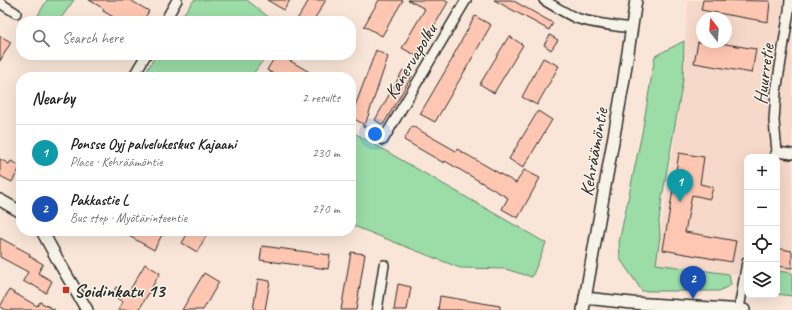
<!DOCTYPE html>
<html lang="en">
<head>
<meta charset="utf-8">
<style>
	:root { --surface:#fff; --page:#f2f2f2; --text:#222; --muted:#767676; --line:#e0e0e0; --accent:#b45309 }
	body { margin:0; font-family:Caveat,sans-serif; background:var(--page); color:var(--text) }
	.controls { position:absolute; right:12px; bottom:12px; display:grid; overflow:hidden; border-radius:8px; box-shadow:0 4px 16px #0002 }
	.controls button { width:36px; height:36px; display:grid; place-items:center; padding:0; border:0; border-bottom:1px solid var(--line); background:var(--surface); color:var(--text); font:20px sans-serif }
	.compass { position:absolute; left:696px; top:12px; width:36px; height:36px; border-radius:50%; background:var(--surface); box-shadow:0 4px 16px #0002; rotate:343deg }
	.you { position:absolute; left:375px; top:134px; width:14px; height:14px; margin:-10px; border:3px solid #fff; border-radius:50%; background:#1a73e8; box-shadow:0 0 0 6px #1a73e833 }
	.badge { display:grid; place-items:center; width:26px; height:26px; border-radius:50%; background:var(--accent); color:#fff; font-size:13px; font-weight:700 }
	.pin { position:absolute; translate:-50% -33px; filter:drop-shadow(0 1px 2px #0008) }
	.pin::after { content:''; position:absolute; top:21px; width:14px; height:12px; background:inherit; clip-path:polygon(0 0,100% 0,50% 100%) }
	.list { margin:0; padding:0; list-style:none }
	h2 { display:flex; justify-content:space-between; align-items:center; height:52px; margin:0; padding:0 16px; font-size:17px }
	h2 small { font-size:13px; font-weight:400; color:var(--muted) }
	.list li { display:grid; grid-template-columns:26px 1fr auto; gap:12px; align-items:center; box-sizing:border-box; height:56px; padding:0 16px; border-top:1px solid var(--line) }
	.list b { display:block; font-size:15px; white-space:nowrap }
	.list p { margin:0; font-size:13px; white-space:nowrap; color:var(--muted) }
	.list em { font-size:13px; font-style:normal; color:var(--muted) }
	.icon { flex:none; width:22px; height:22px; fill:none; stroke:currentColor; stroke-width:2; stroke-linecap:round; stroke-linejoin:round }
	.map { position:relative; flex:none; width:792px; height:310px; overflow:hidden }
	.search { position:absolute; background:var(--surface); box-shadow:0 4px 16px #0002; left:16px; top:16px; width:340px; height:44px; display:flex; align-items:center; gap:10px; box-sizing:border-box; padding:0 14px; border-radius:16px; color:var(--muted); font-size:15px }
	.panel { position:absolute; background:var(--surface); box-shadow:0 4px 16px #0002; left:16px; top:72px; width:340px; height:164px; border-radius:16px }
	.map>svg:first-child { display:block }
	.built { fill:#f7d9ca; fill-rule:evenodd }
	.green { fill:#9bdca7; stroke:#638469 }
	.building { fill:#ffc7b2; stroke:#2b2b2b }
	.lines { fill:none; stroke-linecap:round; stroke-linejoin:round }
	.minor-casing { stroke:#2b2b2b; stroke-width:12 }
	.tertiary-casing { stroke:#2b2b2b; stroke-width:14 }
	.minor { stroke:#f7f3e8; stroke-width:9 }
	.tertiary { stroke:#f7f3e8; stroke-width:11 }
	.poi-dot { fill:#c8321e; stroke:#f7f3e8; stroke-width:1.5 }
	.labels { text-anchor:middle; stroke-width:3; stroke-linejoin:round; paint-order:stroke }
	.street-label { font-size:19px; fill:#2b2b2b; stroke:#f7f3e8 }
	.poi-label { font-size:19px; font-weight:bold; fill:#2b2b2b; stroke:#f7f3e8; text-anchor:start }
</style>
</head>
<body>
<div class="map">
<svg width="792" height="310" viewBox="0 0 792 310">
	<rect width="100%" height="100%" fill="#f9e6d8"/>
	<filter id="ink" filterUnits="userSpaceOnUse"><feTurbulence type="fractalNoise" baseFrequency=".025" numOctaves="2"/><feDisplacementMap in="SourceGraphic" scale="8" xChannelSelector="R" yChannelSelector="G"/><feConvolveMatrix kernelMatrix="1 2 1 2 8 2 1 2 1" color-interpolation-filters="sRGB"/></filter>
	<g filter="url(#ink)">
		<!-- built -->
		<path class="built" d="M688,0H783L782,16H792V282L777,280V157H747V276L656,265L683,80ZM702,18H726V42H702Z"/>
		<!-- green -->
		<g class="green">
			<polygon points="47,0 74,0 59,21 52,21 38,15"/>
			<polygon points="194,0 247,0 271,19 271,21 178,21"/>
			<polygon points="684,41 683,80 662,198 659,221 660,236 656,264 729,274 731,285 719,291 642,291 620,259 619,242 642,133 655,56"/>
			<polygon points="156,55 267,55 253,74 256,77 143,77"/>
			<polygon points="351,131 546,243 532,277 505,269 460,268 351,225"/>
			<polygon points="777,271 792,273 792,296 777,294"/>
		</g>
		<!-- building -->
		<g class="building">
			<polygon points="89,0 130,0 149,11 143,21 120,21 103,11 104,9"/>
			<polygon points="267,0 290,0 284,10"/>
			<polygon points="309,0 326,0 313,21 296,21"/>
			<polygon points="379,0 403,0 382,36 364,26"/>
			<polygon points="408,0 444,0 448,2 417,56 402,48 425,9"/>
			<polygon points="494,0 512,0 553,23 549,30"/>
			<polygon points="703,0 770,1 768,22 701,10"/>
			<polygon points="475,16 491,25 463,74 435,122 420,114 454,56 453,56"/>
			<polygon points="550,35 558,40 551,50 544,45"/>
			<polygon points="0,36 11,42 0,61"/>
			<polygon points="509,36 523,45 494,93 480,84"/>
			<polygon points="698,42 713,42 756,49 752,73 694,63"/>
			<polygon points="376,50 388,57 364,128 363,127 363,124 351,117"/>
			<polygon points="276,55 280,55 318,77 278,77 267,70"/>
			<polygon points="543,58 559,66 537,105 522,97"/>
			<polygon points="403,70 412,76 383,125 375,120"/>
			<polygon points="538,111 552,120 523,168 509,159"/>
			<polygon points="412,126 456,151 457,149 516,183 524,170 540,178 518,218 502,209 508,198 445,161 444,163 404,140"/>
			<polygon points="679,153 704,157 700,184 713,187 710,199 692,195 685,232 736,241 732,262 663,250"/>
			<polygon points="0,159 9,164 11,161 21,166 12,182 0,176"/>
			<polygon points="120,231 159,231 163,233 154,250"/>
			<polygon points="189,231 209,231 197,252 182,243"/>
			<polygon points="0,238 30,254 29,256 43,264 38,273 52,281 46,293 31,284 30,285 23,281 28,272 0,257"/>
			<polygon points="262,246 330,255 328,269 260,260"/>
			<polygon points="777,248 792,251 792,268 777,266"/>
			<polygon points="351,252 365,254 356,310 341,310"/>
			<polygon points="145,264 160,273 139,310 118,310 123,302 112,295 116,287 128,293"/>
			<polygon points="204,273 219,282 203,310 182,310"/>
			<polygon points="258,279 270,281 265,310 253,310"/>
			<polygon points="398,284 411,287 407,310 394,310"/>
			<polygon points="9,290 37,306 40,302 55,310 5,310 0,307"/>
			<polygon points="440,296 500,306 500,310 438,310"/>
		</g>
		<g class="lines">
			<defs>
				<g id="minor">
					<path d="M544,0C554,6 565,13 576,18C593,24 613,25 631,28"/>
					<polyline points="0,3 16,13"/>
					<polyline points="165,21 177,0"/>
					<polyline points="133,77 146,55"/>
					<polyline points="383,140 466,0"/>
					<polyline points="777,152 774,121 776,92 789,11 790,0"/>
					<polyline points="774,157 777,152 792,154"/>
					<polyline points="739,309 747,262"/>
					<polyline points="377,310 384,265"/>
				</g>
				<g id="tertiary">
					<polyline points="0,200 21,212"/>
					<polyline points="42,231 60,264 87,310"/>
					<polyline points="585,298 632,303 744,310"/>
					<polyline points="583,310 623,85 636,0"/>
				</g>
			</defs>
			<!-- minor casing -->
			<use href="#minor" class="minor-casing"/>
			<!-- tertiary casing -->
			<use href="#tertiary" class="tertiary-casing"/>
			<!-- minor -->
			<use href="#minor" class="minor"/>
			<!-- tertiary -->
			<use href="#tertiary" class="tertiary"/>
		</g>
	</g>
	<!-- markers -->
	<rect class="poi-dot" x="62" y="286" width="8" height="8" rx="2"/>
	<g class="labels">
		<!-- street labels -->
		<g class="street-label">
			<text transform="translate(410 61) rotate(-59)" y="7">Kanervapolku</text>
			<text transform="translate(763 74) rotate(-83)" y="7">Huurretie</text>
			<text transform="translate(593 152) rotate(-80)" y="7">Kehräämöntie</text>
		</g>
		<!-- poi labels -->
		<g class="poi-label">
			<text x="74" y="297">Soidinkatu 13</text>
		</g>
	</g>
</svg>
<div class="controls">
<button>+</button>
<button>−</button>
<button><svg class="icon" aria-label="locate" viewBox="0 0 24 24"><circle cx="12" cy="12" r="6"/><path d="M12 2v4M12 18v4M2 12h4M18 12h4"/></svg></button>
<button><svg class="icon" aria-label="layers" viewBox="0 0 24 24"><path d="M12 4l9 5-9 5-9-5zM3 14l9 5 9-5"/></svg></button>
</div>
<svg class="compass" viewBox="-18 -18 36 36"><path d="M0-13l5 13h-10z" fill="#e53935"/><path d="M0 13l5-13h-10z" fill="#767676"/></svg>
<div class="you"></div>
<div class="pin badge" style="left:680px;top:202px;background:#0f9aa8">1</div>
<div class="pin badge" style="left:693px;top:299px;background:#1a4fb4">2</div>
<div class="search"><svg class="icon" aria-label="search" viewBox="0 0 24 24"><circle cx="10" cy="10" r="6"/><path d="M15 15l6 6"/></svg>Search here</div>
<section class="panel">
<h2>Nearby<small>2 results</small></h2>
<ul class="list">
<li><span class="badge" style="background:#0f9aa8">1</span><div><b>Ponsse Oyj palvelukeskus Kajaani</b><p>Place · Kehräämöntie</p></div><em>230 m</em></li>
<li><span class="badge" style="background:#1a4fb4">2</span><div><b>Pakkastie L</b><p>Bus stop · Myötärinteentie</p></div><em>270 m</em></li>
</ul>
</section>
</div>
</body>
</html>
